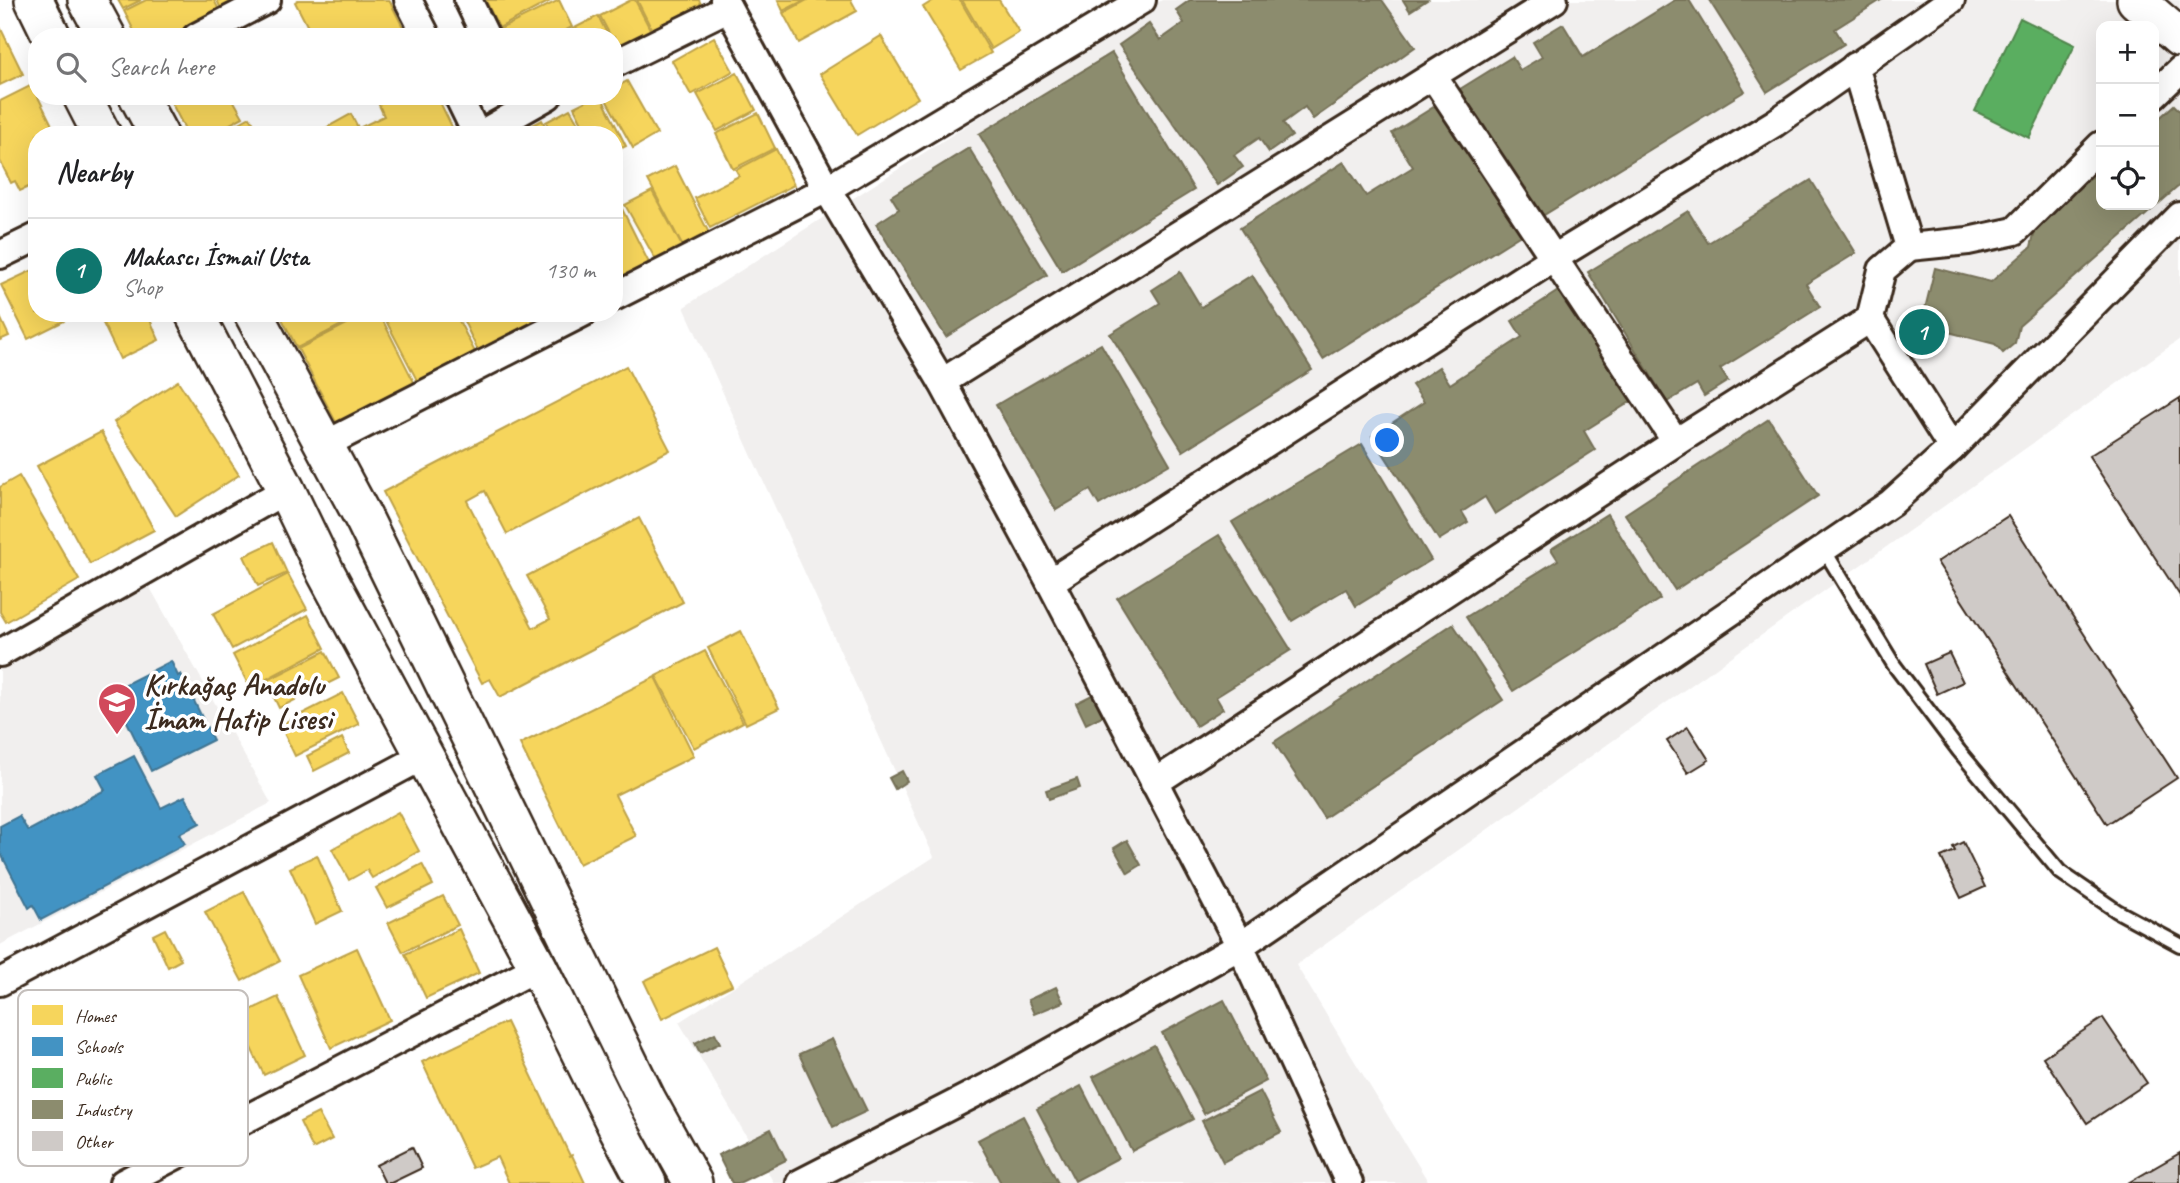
<!DOCTYPE html>
<html lang="en">
<head>
<meta charset="utf-8">
<style>
	:root { --surface:#fff; --page:#f6f6f6; --text:#202124; --muted:#757577; --line:#e0e0e0; --accent:#0f766e }
	body { margin:0; font-family:Caveat,sans-serif; background:var(--page); color:var(--text) }
	.controls { position:absolute; right:21px; top:21px; display:grid; overflow:hidden; border-radius:14px; box-shadow:0 7px 28px #0002 }
	.controls button { width:63px; height:63px; display:grid; place-items:center; padding:0; border:0; border-bottom:2px solid var(--line); background:var(--surface); color:var(--text); font:35px sans-serif }
	.you { position:absolute; left:1388px; top:441px; width:24px; height:24px; margin:-18px; border:5px solid #fff; border-radius:50%; background:#1a73e8; box-shadow:0 0 0 10px #1a73e833 }
	.badge { display:grid; place-items:center; width:46px; height:46px; border-radius:50%; background:var(--accent); color:#fff; font-size:23px; font-weight:700 }
	.pin { position:absolute; translate:-50% -50%; border:4px solid #fff; box-shadow:0 2px 7px #0006 }
	.list { margin:0; padding:0; list-style:none }
	h2 { display:flex; justify-content:space-between; align-items:center; height:91px; margin:0; padding:0 28px; font-size:30px }
	h2 small { font-size:23px; font-weight:400; color:var(--muted) }
	.list li { display:grid; grid-template-columns:46px 1fr auto; gap:21px; align-items:center; box-sizing:border-box; height:105px; padding:0 28px; border-top:2px solid var(--line) }
	.list b { display:block; font-size:26px; white-space:nowrap }
	.list p { margin:0; font-size:23px; white-space:nowrap; color:var(--muted) }
	.list em { font-size:23px; font-style:normal; color:var(--muted) }
	.icon { flex:none; width:38px; height:38px; fill:none; stroke:currentColor; stroke-width:2; stroke-linecap:round; stroke-linejoin:round }
	.map { position:relative; flex:none; width:2180px; height:1183px; overflow:hidden }
	.search { position:absolute; background:var(--surface); box-shadow:0 7px 28px #0002; left:28px; top:28px; width:595px; height:77px; display:flex; align-items:center; gap:18px; box-sizing:border-box; padding:0 24px; border-radius:28px; color:var(--muted); font-size:26px }
	.panel { position:absolute; background:var(--surface); box-shadow:0 7px 28px #0002; left:28px; top:126px; width:595px; height:196px; border-radius:28px }
	.map>svg:first-child { display:block }
	.built { fill:#f1efee; fill-rule:evenodd }
	.homes { fill:#f6d55c; stroke:#bea249; stroke-width:2 }
	.schools { fill:#4393c3; stroke:#417492; stroke-width:2 }
	.public { fill:#5aae61; stroke:#51864d; stroke-width:2 }
	.industry { fill:#8c8c6e; stroke:#746f56; stroke-width:2 }
	.building { fill:#cfcac7; stroke:#3b2a1e; stroke-width:2 }
	.lines { fill:none; stroke-linecap:round; stroke-linejoin:round }
	.lane-casing { stroke:#3b2a1e; stroke-width:18 }
	.street-casing { stroke:#3b2a1e; stroke-width:32 }
	.secondary-casing { stroke:#3b2a1e; stroke-width:42 }
	.lane { stroke:#fff; stroke-width:12 }
	.street { stroke:#fff; stroke-width:26 }
	.secondary { stroke:#fff; stroke-width:37 }
	.labels { text-anchor:middle; stroke-width:7; stroke-linejoin:round; paint-order:stroke }
	.poi-label { font-size:30px; font-weight:bold; fill:#3b2a1e; stroke:#fff; text-anchor:start }
	.key { fill:#fff; stroke:#c4bfbc; stroke-width:2 }
	.key-label { font-size:19px; fill:#3b2a1e }
</style>
</head>
<body>
<div class="map">
<svg width="2180" height="1183" viewBox="0 0 2180 1183">
	<rect width="100%" height="100%" fill="#fff"/>
	<filter id="ink" filterUnits="userSpaceOnUse"><feTurbulence type="fractalNoise" baseFrequency=".0143" numOctaves="2"/><feDisplacementMap in="SourceGraphic" scale="14" xChannelSelector="R" yChannelSelector="G"/><feConvolveMatrix kernelMatrix="1 2 1 2 8 2 1 2 1" color-interpolation-filters="sRGB"/></filter>
	<g filter="url(#ink)">
		<!-- built -->
		<g class="built">
			<path d="M1162,0H2180V339L1296,965L1429,1183H774L679,1022L934,857L684,307ZM2101,26H2154V205H2101Z"/>
			<polygon points="148,584 271,803 0,945 0,669"/>
		</g>
		<!-- homes -->
		<g class="homes">
			<polygon points="118,0 141,0 123,9"/>
			<polygon points="146,0 214,0 220,12 170,37 137,37 124,11"/>
			<polygon points="217,0 238,0 221,9"/>
			<polygon points="298,0 389,0 405,31 394,37 346,37 344,31 333,37 313,37 295,2"/>
			<polygon points="552,0 499,28 486,1 487,0"/>
			<polygon points="559,0 572,27 553,37 504,37 500,29"/>
			<polygon points="631,0 635,0 651,31 618,49 614,43 614,37 611,37 600,16"/>
			<polygon points="637,0 699,0 701,4 652,30"/>
			<polygon points="778,0 805,0 783,11"/>
			<polygon points="807,0 851,0 857,11 799,43 783,13"/>
			<polygon points="934,0 960,0 991,53 961,70 923,7"/>
			<polygon points="962,0 999,0 1019,32 991,49"/>
			<polygon points="598,16 609,37 557,37"/>
			<polygon points="0,27 23,74 0,85"/>
			<polygon points="881,36 918,98 857,135 820,74"/>
			<polygon points="714,37 733,71 691,95 672,61"/>
			<polygon points="737,73 756,110 717,131 697,94"/>
			<polygon points="627,81 657,134 633,148 604,96 614,96 614,88"/>
			<polygon points="32,85 57,135 37,135 37,183 20,191 15,181 11,183 0,161 0,101"/>
			<polygon points="168,96 231,96 243,117 210,135 188,135"/>
			<polygon points="375,96 437,96 456,135 364,135 361,127 384,116"/>
			<polygon points="596,96 601,96 626,146 614,152 614,135 588,135 574,107"/>
			<polygon points="570,109 585,135 553,135 546,122"/>
			<polygon points="758,113 775,148 733,169 716,134"/>
			<polygon points="351,114 362,135 325,135 322,130"/>
			<polygon points="250,117 260,135 218,135"/>
			<polygon points="542,120 550,135 514,135"/>
			<polygon points="776,149 794,185 710,228 695,198 739,176 736,170"/>
			<polygon points="675,166 709,233 683,247 648,180"/>
			<polygon points="652,191 683,248 657,262 625,205"/>
			<polygon points="622,209 651,267 614,286 614,213"/>
			<polygon points="37,268 37,313 60,313 64,321 28,339 1,285"/>
			<polygon points="98,313 147,313 159,340 120,359"/>
			<polygon points="279,313 350,313 353,319 297,348"/>
			<polygon points="368,313 379,313 418,390 340,430 298,349"/>
			<polygon points="382,313 455,313 478,358 421,388"/>
			<polygon points="460,313 529,313 536,328 480,355"/>
			<polygon points="536,313 558,313 541,322"/>
			<polygon points="0,317 9,336 0,340"/>
			<polygon points="626,366 670,450 507,534 485,491 467,501 533,628 550,619 527,576 639,518 683,602 500,697 490,679 482,683 383,492"/>
			<polygon points="178,381 239,475 176,516 114,422"/>
			<polygon points="101,432 154,530 90,564 37,466"/>
			<polygon points="19,476 79,580 6,622 0,612 0,487"/>
			<polygon points="273,542 287,573 258,586 244,556"/>
			<polygon points="288,574 307,609 232,649 213,614"/>
			<polygon points="308,615 325,648 250,688 233,655"/>
			<polygon points="741,631 779,708 746,724 708,648"/>
			<polygon points="325,651 339,678 279,708 266,681"/>
			<polygon points="705,651 743,722 694,748 656,676"/>
			<polygon points="655,677 694,756 615,795 636,836 579,864 520,744"/>
			<polygon points="343,693 359,724 295,756 280,725"/>
			<polygon points="342,738 349,753 314,771 307,756"/>
			<polygon points="398,812 419,851 372,878 367,870 349,880 332,849"/>
			<polygon points="317,855 342,911 315,924 290,868"/>
			<polygon points="422,864 433,885 387,908 376,888"/>
			<polygon points="244,892 280,961 242,981 205,912"/>
			<polygon points="443,896 458,925 403,952 388,923"/>
			<polygon points="165,929 181,960 168,967 153,935"/>
			<polygon points="459,929 479,973 426,998 405,954"/>
			<polygon points="714,947 732,985 662,1019 644,981"/>
			<polygon points="357,948 390,1020 331,1048 298,975"/>
			<polygon points="278,997 305,1055 264,1075 236,1017"/>
			<polygon points="506,1022 570,1156 572,1155 585,1183 509,1183 497,1157 472,1168 422,1062"/>
			<polygon points="318,1113 332,1139 313,1149 300,1122"/>
		</g>
		<!-- schools -->
		<g class="schools">
			<polygon points="171,661 178,676 181,674 213,740 151,771 112,691"/>
			<polygon points="134,756 161,808 185,796 200,823 179,834 185,844 41,920 33,905 29,908 0,852 0,826 19,816 28,831 105,790 97,775"/>
		</g>
		<!-- public -->
		<polygon class="public" points="2020,18 2075,45 2029,138 1975,111"/>
		<!-- industry -->
		<g class="industry">
			<polygon points="1190,0 1382,0 1415,47 1313,119 1305,107 1283,123 1292,136 1269,152 1259,138 1234,155 1243,167 1217,185 1119,45 1149,24 1160,40 1184,23 1176,10"/>
			<polygon points="1403,0 1427,0 1410,11"/>
			<polygon points="1675,0 1689,0 1745,91 1539,218 1460,89 1512,57 1520,70 1542,57 1533,42 1563,24 1583,57"/>
			<polygon points="1709,0 1881,0 1835,29 1844,44 1767,92"/>
			<polygon points="1112,53 1194,190 1062,271 979,134"/>
			<polygon points="1445,100 1527,231 1323,359 1240,228 1344,162 1366,196 1413,167 1392,133"/>
			<polygon points="2174,105 2180,111 2180,185 2019,326 2015,343 2003,353 1995,344 1921,325 1935,268 1991,282 2031,247 2036,226 2101,169 2101,205 2154,205 2154,123"/>
			<polygon points="969,148 1047,275 946,337 876,224 899,209 891,196"/>
			<polygon points="1811,180 1856,253 1806,284 1820,307 1720,369 1728,381 1704,396 1697,384 1667,402 1588,272 1688,211 1708,243"/>
			<polygon points="1180,272 1201,307 1252,275 1312,370 1183,451 1110,334 1160,303 1152,290"/>
			<polygon points="1563,288 1635,399 1584,431 1595,450 1495,514 1485,497 1462,512 1468,522 1439,540 1372,436 1424,402 1412,385 1439,367 1450,384 1522,337 1512,321"/>
			<polygon points="1101,344 1170,464 1099,505 1090,490 1056,510 996,405"/>
			<polygon points="1769,419 1818,496 1675,590 1625,514"/>
			<polygon points="1362,444 1431,560 1356,606 1346,589 1292,621 1232,522"/>
			<polygon points="1607,514 1660,599 1513,691 1466,617 1558,560 1551,549"/>
			<polygon points="1219,535 1291,650 1216,697 1223,709 1196,726 1117,598"/>
			<polygon points="1453,624 1503,700 1324,818 1274,742"/>
			<polygon points="1100,691 1110,712 1086,724 1076,703"/>
			<polygon points="902,771 907,781 895,789 889,778"/>
			<polygon points="1077,779 1080,788 1049,799 1046,790"/>
			<polygon points="1127,840 1141,865 1128,873 1114,848"/>
			<polygon points="1056,987 1063,1002 1034,1014 1028,1000"/>
			<polygon points="1224,1000 1266,1081 1204,1114 1162,1033"/>
			<polygon points="715,1033 720,1043 700,1053 695,1043"/>
			<polygon points="832,1039 867,1111 833,1127 799,1054"/>
			<polygon points="1154,1045 1193,1119 1132,1151 1093,1077"/>
			<polygon points="1081,1086 1118,1158 1075,1181 1037,1109"/>
			<polygon points="1260,1091 1281,1132 1223,1162 1202,1121"/>
			<polygon points="1023,1116 1058,1183 1001,1183 978,1140"/>
			<polygon points="771,1129 786,1160 739,1183 732,1183 718,1155"/>
		</g>
		<!-- building -->
		<g class="building">
			<polygon points="2180,398 2180,596 2089,456"/>
			<polygon points="2008,516 2177,778 2107,824 1937,562"/>
			<polygon points="1949,653 1963,682 1937,694 1924,664"/>
			<polygon points="1688,727 1709,760 1688,773 1667,741"/>
			<polygon points="1963,842 1985,887 1961,898 1941,857 1955,851 1953,847"/>
			<polygon points="2103,1018 2147,1083 2087,1123 2043,1057"/>
			<polygon points="412,1147 422,1168 391,1183 385,1183 376,1165"/>
			<polygon points="2180,1153 2180,1183 2128,1183"/>
		</g>
		<g class="lines">
			<defs>
				<polyline id="lane" points="1823,548 1894,665 1959,751 2060,872 2117,911 2180,945"/>
				<g id="street">
					<polyline points="408,0 427,37"/>
					<polyline points="468,0 486,37"/>
					<polyline points="724,0 827,189 942,382 1050,582 1240,946 1349,1183"/>
					<polyline points="196,37 267,0"/>
					<polyline points="614,64 728,8"/>
					<polyline points="1433,76 1676,442"/>
					<polyline points="2154,95 2180,70"/>
					<polyline points="458,96 477,135"/>
					<polyline points="479,135 548,96"/>
					<polyline points="1909,247 1968,241 2015,231 2101,145"/>
					<polyline points="0,255 37,237"/>
					<polyline points="614,297 827,189 1142,0"/>
					<polyline points="1870,319 1952,448"/>
					<polyline points="942,382 1554,0"/>
					<polyline points="324,445 583,313"/>
					<polyline points="1050,582 1554,258 1775,123 1951,0"/>
					<polyline points="0,653 286,490"/>
					<polyline points="1154,783 1676,442 1870,319 1882,270 1909,247 1855,66"/>
					<polyline points="0,982 424,756"/>
					<polyline points="123,1183 538,967"/>
					<polyline points="800,1183 1001,1080 1240,946 1891,503 1952,448 2180,216"/>
				</g>
				<g id="secondary">
					<polyline points="34,0 52,37"/>
					<polyline points="87,0 107,37"/>
					<polyline points="2136,0 2180,38"/>
					<polyline points="82,96 102,135"/>
					<polyline points="138,96 159,135"/>
					<polyline points="194,313 286,490 326,573 538,967 615,1123 647,1183"/>
					<polyline points="253,313 365,521 647,1100 693,1183"/>
				</g>
			</defs>
			<!-- lane casing -->
			<use href="#lane" class="lane-casing"/>
			<!-- street casing -->
			<use href="#street" class="street-casing"/>
			<!-- secondary casing -->
			<use href="#secondary" class="secondary-casing"/>
			<!-- lane -->
			<use href="#lane" class="lane"/>
			<!-- street -->
			<use href="#street" class="street"/>
			<!-- secondary -->
			<use href="#secondary" class="secondary"/>
		</g>
	</g>
	<!-- icons -->
	<defs>
		<symbol id="school-pin" viewBox="-11 -11 22 30"><path d="M0 17L-7.5 6A9.5 9.5 0 1 1 7.5 6Z" fill="#d1495b" stroke="#fff"/><path d="M0-5L7-2L0 1L-7-2ZM-4 1L0 2.5L4 1V4Q0 6-4 4Z" fill="#fff"/></symbol>
	</defs>
	<g fill-rule="evenodd">
		<use href="#school-pin" x="95" y="680" width="44" height="60"/>
	</g>
	<g class="labels">
		<!-- poi labels -->
		<g class="poi-label">
			<text x="144" y="695">Kırkağaç Anadolu<tspan x="144" dy="34">İmam Hatip Lisesi</tspan></text>
		</g>
	</g>
	<!-- legend -->
	<rect x="18" y="990" width="230" height="176" rx="10" class="key"/>
	<rect x="32" y="1005" width="31" height="20" fill="#f6d55c"/>
	<rect x="32" y="1037" width="31" height="19" fill="#4393c3"/>
	<rect x="32" y="1068" width="31" height="20" fill="#5aae61"/>
	<rect x="32" y="1100" width="31" height="19" fill="#8c8c6e"/>
	<rect x="32" y="1131" width="31" height="20" fill="#cfcac7"/>
	<g class="key-label">
		<text x="75" y="1022">Homes</text>
		<text x="75" y="1053">Schools</text>
		<text x="75" y="1085">Public</text>
		<text x="75" y="1116">Industry</text>
		<text x="75" y="1148">Other</text>
	</g>
</svg>
<div class="controls">
<button>+</button>
<button>−</button>
<button><svg class="icon" aria-label="locate" viewBox="0 0 24 24"><circle cx="12" cy="12" r="6"/><path d="M12 2v4M12 18v4M2 12h4M18 12h4"/></svg></button>
</div>
<div class="you"></div>
<div class="pin badge" style="left:1922px;top:332px">1</div>
<div class="search"><svg class="icon" aria-label="search" viewBox="0 0 24 24"><circle cx="10" cy="10" r="6"/><path d="M15 15l6 6"/></svg>Search here</div>
<section class="panel">
<h2>Nearby<small></small></h2>
<ul class="list">
<li><span class="badge">1</span><div><b>Makascı İsmail Usta</b><p>Shop</p></div><em>130 m</em></li>
</ul>
</section>
</div>
</body>
</html>
